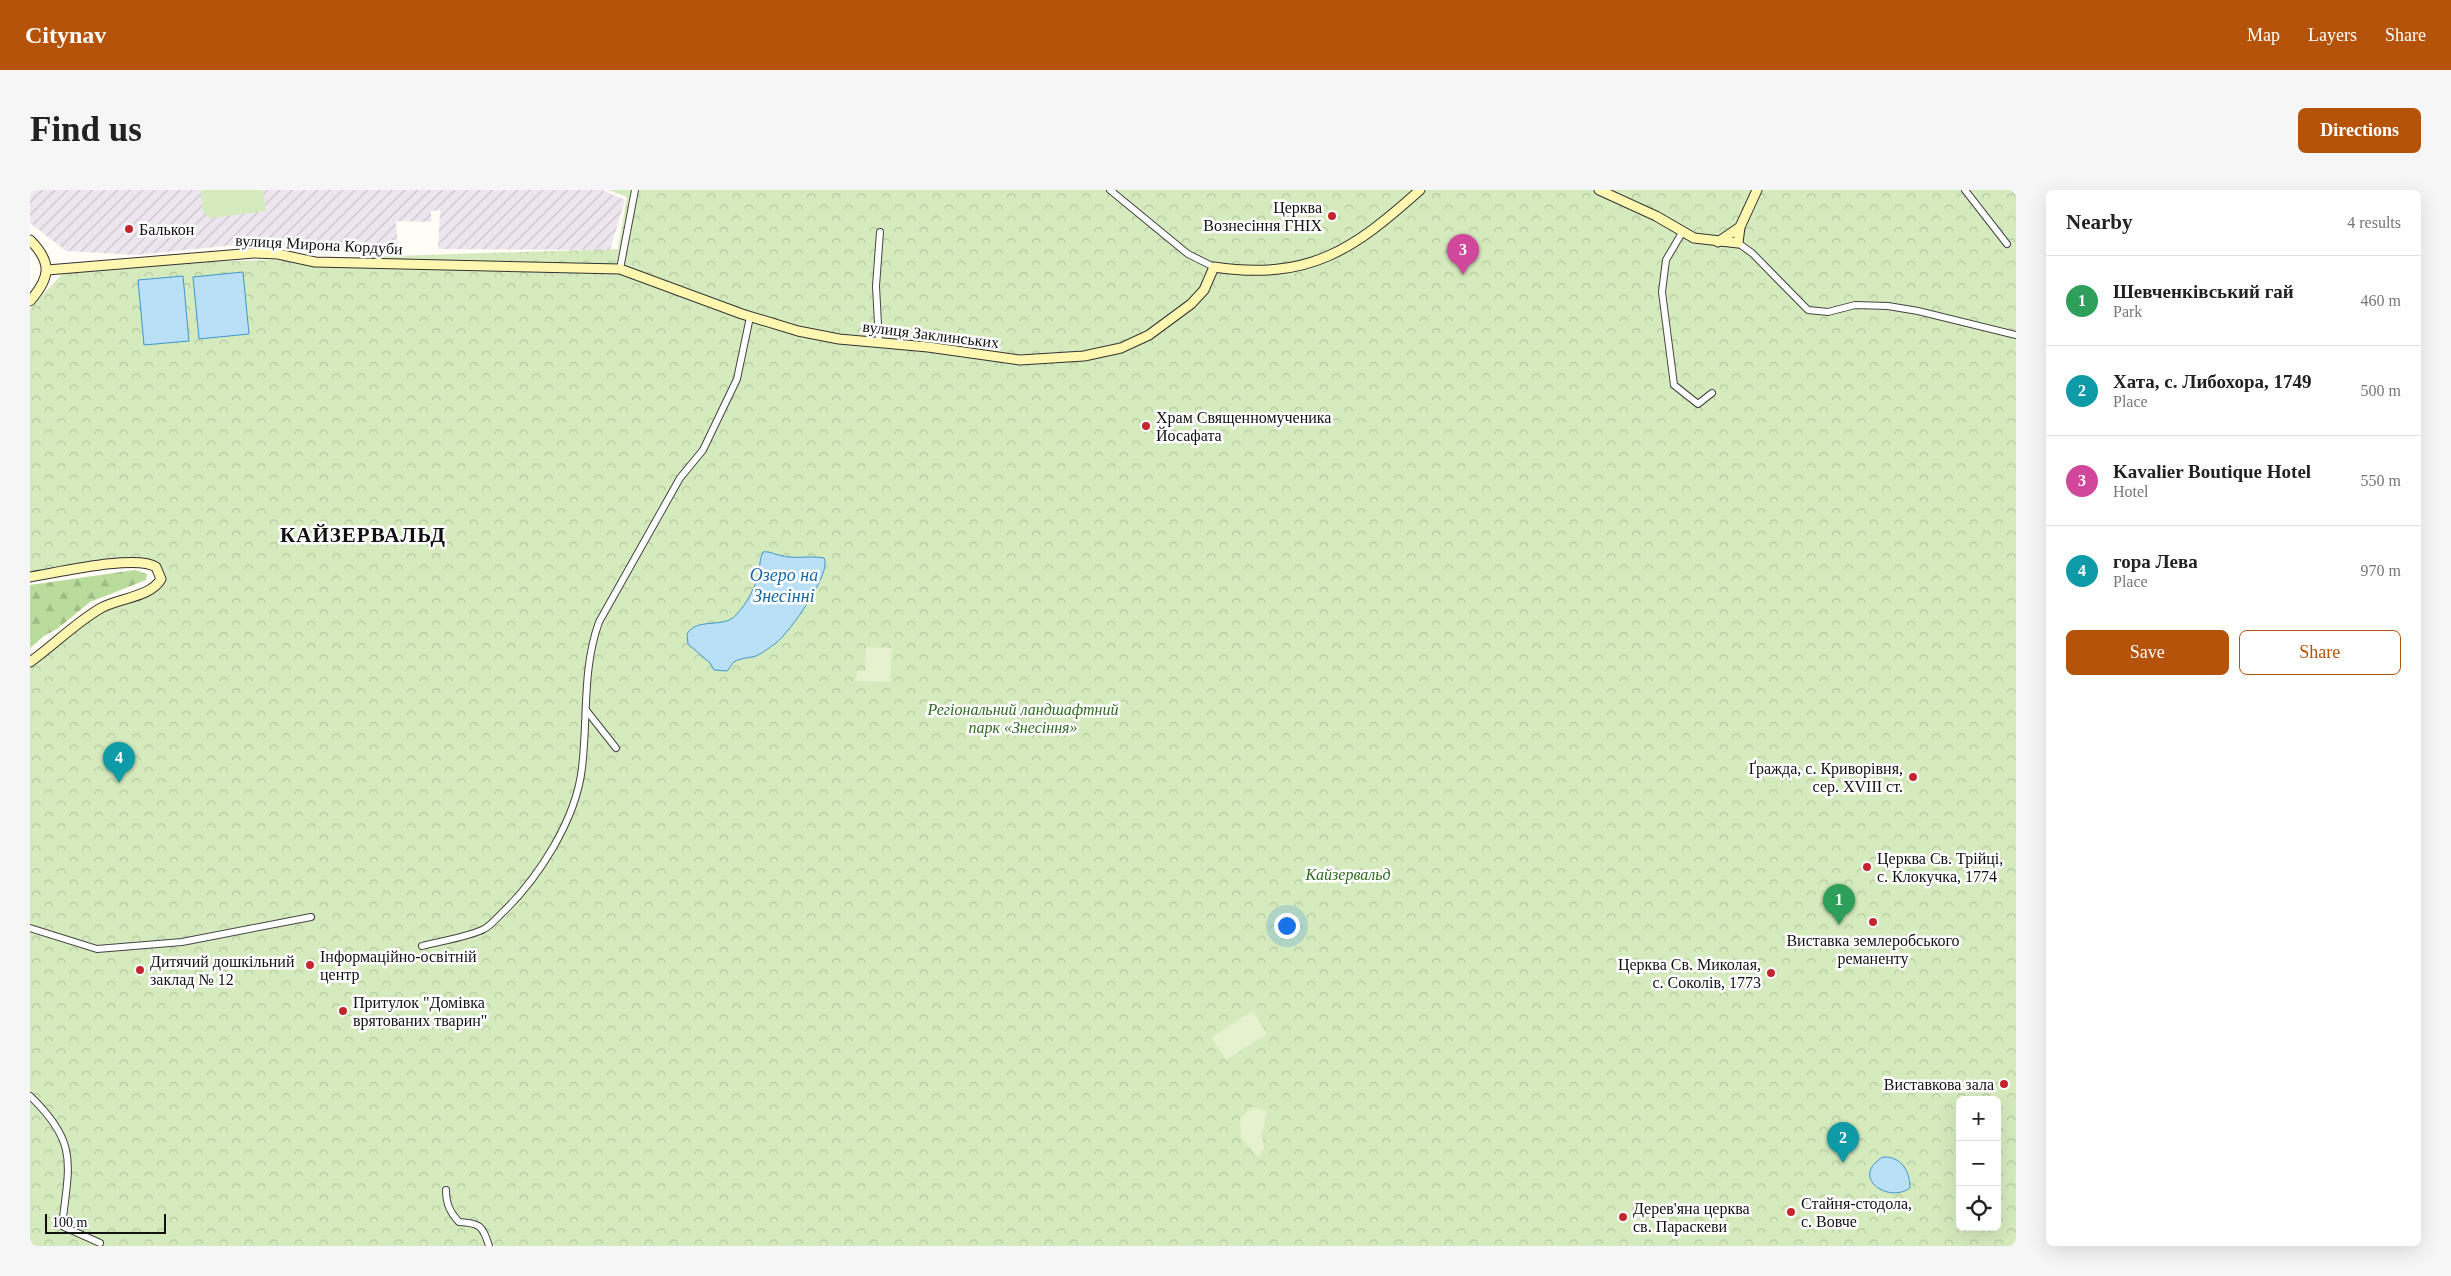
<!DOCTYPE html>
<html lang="en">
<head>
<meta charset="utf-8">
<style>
	:root { --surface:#fff; --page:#f6f6f6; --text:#222; --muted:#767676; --line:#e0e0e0; --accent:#b45309 }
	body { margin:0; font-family:"Times New Roman",serif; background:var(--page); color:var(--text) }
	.controls { position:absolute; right:15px; bottom:15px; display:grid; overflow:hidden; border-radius:8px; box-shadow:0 5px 20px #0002 }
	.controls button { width:45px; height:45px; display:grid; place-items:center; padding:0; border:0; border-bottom:1px solid var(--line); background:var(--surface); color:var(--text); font:25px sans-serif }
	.scale { position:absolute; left:15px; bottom:12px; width:121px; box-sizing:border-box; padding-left:5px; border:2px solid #111; border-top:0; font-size:14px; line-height:18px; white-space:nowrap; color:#111; -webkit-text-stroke:4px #fff; paint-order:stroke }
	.you { position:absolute; left:1256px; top:735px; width:18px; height:18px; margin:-12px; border:4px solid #fff; border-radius:50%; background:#1a73e8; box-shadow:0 0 0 8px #1a73e833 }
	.badge { display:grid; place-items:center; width:32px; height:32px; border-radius:50%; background:var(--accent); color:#fff; font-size:16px; font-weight:700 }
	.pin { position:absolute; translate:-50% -41px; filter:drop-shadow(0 1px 2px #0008) }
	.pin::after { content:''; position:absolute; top:26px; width:18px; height:15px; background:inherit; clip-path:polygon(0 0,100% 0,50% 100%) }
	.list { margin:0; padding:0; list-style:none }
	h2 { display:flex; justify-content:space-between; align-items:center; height:65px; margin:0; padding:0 20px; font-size:21px }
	h2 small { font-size:16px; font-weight:400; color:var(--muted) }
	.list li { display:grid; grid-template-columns:32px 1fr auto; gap:15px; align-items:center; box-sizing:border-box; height:90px; padding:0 20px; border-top:1px solid var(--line) }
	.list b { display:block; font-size:19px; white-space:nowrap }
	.list p { margin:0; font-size:16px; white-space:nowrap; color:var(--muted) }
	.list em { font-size:16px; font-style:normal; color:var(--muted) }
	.actions { display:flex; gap:10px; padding:15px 20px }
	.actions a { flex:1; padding:11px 0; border:1px solid var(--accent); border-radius:8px; text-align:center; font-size:18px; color:var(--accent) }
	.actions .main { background:var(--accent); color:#fff }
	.icon { flex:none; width:28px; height:28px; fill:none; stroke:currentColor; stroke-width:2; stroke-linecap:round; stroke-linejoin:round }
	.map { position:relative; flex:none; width:1986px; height:1056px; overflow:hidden; border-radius:8px }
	header { display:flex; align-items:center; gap:30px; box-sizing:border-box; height:70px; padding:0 25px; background:var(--accent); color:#fff }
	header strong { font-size:24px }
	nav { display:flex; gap:28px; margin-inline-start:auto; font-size:18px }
	.intro { display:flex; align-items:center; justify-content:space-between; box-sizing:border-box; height:120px; padding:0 30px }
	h1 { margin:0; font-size:35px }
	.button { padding:12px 22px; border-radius:8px; background:var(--accent); color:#fff; font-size:18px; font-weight:700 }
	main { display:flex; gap:30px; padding:0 30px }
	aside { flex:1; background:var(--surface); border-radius:8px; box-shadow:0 5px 20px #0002 }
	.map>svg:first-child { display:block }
	.industrial { fill:url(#industrial-furrows) }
	.grass { fill:#d5ebbd }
	.forest { fill:url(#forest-firs) }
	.park { fill:url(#park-crowns); fill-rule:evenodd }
	.pitch { fill:#e6f2cf }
	.water { fill:#b9e0f7; stroke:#3f96cf }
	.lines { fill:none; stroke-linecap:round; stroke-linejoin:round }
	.street-casing { stroke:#444; stroke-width:8 }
	.secondary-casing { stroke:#333; stroke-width:11 }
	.street { stroke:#fff; stroke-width:6 }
	.secondary { stroke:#fff6b0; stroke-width:9 }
	.poi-dot { fill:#c4262e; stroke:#fff; stroke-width:2 }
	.labels { text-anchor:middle; stroke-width:5; stroke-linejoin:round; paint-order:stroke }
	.poi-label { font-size:16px; fill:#111; stroke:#fff; text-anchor:start }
	.street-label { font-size:16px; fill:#111; stroke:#fff }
	.park-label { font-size:16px; font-style:italic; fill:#2f6b1f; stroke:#fff }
	.water-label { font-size:18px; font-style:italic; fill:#1768a6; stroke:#fff }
	.district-label { font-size:21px; font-weight:bold; letter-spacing:1px; fill:#111; stroke:#fff }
</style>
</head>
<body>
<header>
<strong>Citynav</strong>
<nav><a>Map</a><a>Layers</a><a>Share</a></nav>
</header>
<div class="intro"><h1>Find us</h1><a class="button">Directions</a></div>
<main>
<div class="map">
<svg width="1986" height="1056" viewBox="0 0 1986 1056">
	<defs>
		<pattern id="industrial-furrows" width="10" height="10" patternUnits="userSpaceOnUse" patternTransform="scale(1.25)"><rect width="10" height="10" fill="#eee6ef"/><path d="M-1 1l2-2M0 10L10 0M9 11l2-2" fill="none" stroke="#cbc4cc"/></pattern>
		<pattern id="forest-firs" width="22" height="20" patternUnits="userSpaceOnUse" patternTransform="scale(1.25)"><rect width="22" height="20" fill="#b9dc9c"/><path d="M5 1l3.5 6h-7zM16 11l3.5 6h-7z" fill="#9ebc85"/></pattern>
		<pattern id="park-crowns" width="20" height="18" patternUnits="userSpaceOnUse" patternTransform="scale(1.25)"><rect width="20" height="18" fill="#d5ebbd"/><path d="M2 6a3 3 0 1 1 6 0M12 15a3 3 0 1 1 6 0" fill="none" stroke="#b6c8a1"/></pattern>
	</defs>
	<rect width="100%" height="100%" fill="#fffdf5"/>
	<!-- industrial -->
	<polygon class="industrial" points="0,0 572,0 595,10 580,60 408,59 410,20 401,21 401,32 366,31 368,62 274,60 242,53 224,53 107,65 36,61 0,33"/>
	<!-- grass -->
	<polygon class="grass" points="171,0 233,0 236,21 180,28 173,22"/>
	<!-- forest -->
	<polygon class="forest" points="105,380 117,384 116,390 60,412 27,439 14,446 0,458 0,395"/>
	<!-- park -->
	<path class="park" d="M578,0H1986V1056H0V476C28,459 51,431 81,417C96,411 125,409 133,394C137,387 132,379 127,374L0,385V119L33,83L138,73L588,59L597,7ZM1930,910H1967V1037H1930Z"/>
	<!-- pitch -->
	<g class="pitch">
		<polygon points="836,457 862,458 860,492 826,491 827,481 835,481"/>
		<polygon points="1223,821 1237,844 1196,870 1181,847"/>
		<polygon points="1222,917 1237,921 1232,944 1234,959 1228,967 1211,948 1210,929"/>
	</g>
	<!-- water -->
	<g class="water">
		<polygon points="213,82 219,144 169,149 163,87"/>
		<polygon points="153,86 159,151 114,155 108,90"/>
		<path d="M733,362C740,361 743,364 749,365C764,370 779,365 794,368C803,382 759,443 746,453C740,457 733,463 726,466C719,468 710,468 704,472C701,474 700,479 697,481L684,480L680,473L658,454L657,444C666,427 694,439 706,425C717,413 726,397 729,381C730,374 730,368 733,362Z"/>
		<path d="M1853,967C1871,966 1880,981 1880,998C1858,1014 1819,987 1853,967Z"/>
	</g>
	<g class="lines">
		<defs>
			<g id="street">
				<polyline points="1080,0 1158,64 1184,77"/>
				<polyline points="1935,0 1977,54"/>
				<polyline points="1653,41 1636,70 1632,102 1644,195 1668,214 1682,203"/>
				<polyline points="1708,53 1722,63 1778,120 1798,122 1825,115 1858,116 1888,121 1986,145"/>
				<polyline points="590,79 605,0"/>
				<polyline points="849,153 846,96 850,42"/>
				<polyline points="556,520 586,558"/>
				<polyline points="0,738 67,759 152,752 281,727"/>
				<path d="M392,756C407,752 442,746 454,739C460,736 466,729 471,724C508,689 546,630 552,578C558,528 552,479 569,432L650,288L673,260L707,189L720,127"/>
				<path d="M0,906C49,953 39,974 32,1036L70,1053"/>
				<path d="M416,1000C416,1014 420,1022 429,1032C450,1033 453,1036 459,1056"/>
			</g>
			<g id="secondary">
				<polyline points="1569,0 1626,26 1664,48 1708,53 1710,37 1727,0"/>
				<path d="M0,50C23,73 20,88 0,111"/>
				<polyline points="1688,52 1710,37"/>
				<path d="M17,80L224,63L248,64L285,72L590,79L712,124L768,141L809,149L898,157L990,170L1054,166L1091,158L1119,145L1161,114L1174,100L1184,77C1279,91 1323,60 1390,0"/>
				<path d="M0,387C26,383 106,364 126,377L131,389C121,407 89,408 71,418C45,433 24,455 0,472"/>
			</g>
		</defs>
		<!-- street casing -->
		<use href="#street" class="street-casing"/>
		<!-- secondary casing -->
		<use href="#secondary" class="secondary-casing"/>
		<!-- street -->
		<use href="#street" class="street"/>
		<!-- secondary -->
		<use href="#secondary" class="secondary"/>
	</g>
	<!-- markers -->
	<g class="poi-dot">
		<circle cx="1302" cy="26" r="5"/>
		<circle cx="99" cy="39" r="5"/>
		<circle cx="1116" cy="236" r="5"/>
		<circle cx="1883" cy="587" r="5"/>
		<circle cx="1837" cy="677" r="5"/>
		<circle cx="1843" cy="732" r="5"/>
		<circle cx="280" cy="775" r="5"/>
		<circle cx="110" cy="780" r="5"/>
		<circle cx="1741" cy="783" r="5"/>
		<circle cx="313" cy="821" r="5"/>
		<circle cx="1974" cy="894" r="5"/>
		<circle cx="1761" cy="1022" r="5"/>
		<circle cx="1593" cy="1027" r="5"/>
	</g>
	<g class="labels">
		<!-- poi labels -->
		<g class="poi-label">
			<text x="1292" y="23" text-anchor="end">Церква<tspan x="1292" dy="18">Вознесіння ГНІХ</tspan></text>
			<text x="109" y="45">Балькон</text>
			<text x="1126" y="233">Храм Священномученика<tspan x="1126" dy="18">Йосафата</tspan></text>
			<text x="1873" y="584" text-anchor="end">Ґражда, с. Криворівня,<tspan x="1873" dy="18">сер. XVIII ст.</tspan></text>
			<text x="1847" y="674">Церква Св. Трійці,<tspan x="1847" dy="18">с. Клокучка, 1774</tspan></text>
			<text x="1843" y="756" text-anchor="middle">Виставка землеробського<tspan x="1843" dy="18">реманенту</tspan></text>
			<text x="290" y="772">Інформаційно-освітній<tspan x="290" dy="18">центр</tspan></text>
			<text x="120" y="777">Дитячий дошкільний<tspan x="120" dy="18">заклад № 12</tspan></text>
			<text x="1731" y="780" text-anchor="end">Церква Св. Миколая,<tspan x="1731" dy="18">с. Соколів, 1773</tspan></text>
			<text x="323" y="818">Притулок "Домівка<tspan x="323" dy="18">врятованих тварин"</tspan></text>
			<text x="1964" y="900" text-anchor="end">Виставкова зала</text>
			<text x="1771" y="1019">Стайня-стодола,<tspan x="1771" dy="18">с. Вовче</tspan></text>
			<text x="1603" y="1024">Дерев'яна церква<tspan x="1603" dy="18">св. Параскеви</tspan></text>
		</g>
		<!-- street labels -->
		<g class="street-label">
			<text transform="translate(289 54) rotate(3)" y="6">вулиця Мирона Кордуби</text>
			<text transform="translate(901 144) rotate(7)" y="6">вулиця Заклинських</text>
		</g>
		<!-- park labels -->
		<g class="park-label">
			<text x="993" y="525">Регіональний ландшафтний<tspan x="993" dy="18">парк «Знесіння»</tspan></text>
			<text x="1318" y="690">Кайзервальд</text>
		</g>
		<!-- water labels -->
		<g class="water-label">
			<text x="754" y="391">Озеро на<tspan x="754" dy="21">Знесінні</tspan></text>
		</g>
		<!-- district labels -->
		<g class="district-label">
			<text x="333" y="352">КАЙЗЕРВАЛЬД</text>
		</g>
	</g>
</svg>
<div class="controls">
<button>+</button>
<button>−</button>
<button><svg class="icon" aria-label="locate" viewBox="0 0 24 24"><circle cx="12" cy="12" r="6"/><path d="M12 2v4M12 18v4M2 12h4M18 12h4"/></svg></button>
</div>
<div class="scale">100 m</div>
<div class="you"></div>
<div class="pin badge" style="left:1809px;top:735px;background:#2e9e5b">1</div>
<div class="pin badge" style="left:1813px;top:973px;background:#0f9aa8">2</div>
<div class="pin badge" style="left:1433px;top:85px;background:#d1479c">3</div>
<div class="pin badge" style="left:89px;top:593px;background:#0f9aa8">4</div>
</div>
<aside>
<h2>Nearby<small>4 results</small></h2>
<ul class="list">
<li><span class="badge" style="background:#2e9e5b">1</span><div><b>Шевченківський гай</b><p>Park</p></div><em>460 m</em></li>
<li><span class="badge" style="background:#0f9aa8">2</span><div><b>Хата, с. Либохора, 1749</b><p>Place</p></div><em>500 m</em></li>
<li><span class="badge" style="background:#d1479c">3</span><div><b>Kavalier Boutique Hotel</b><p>Hotel</p></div><em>550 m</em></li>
<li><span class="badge" style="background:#0f9aa8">4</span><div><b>гора Лева</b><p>Place</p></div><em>970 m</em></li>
</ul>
<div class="actions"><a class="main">Save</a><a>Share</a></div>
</aside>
</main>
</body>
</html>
